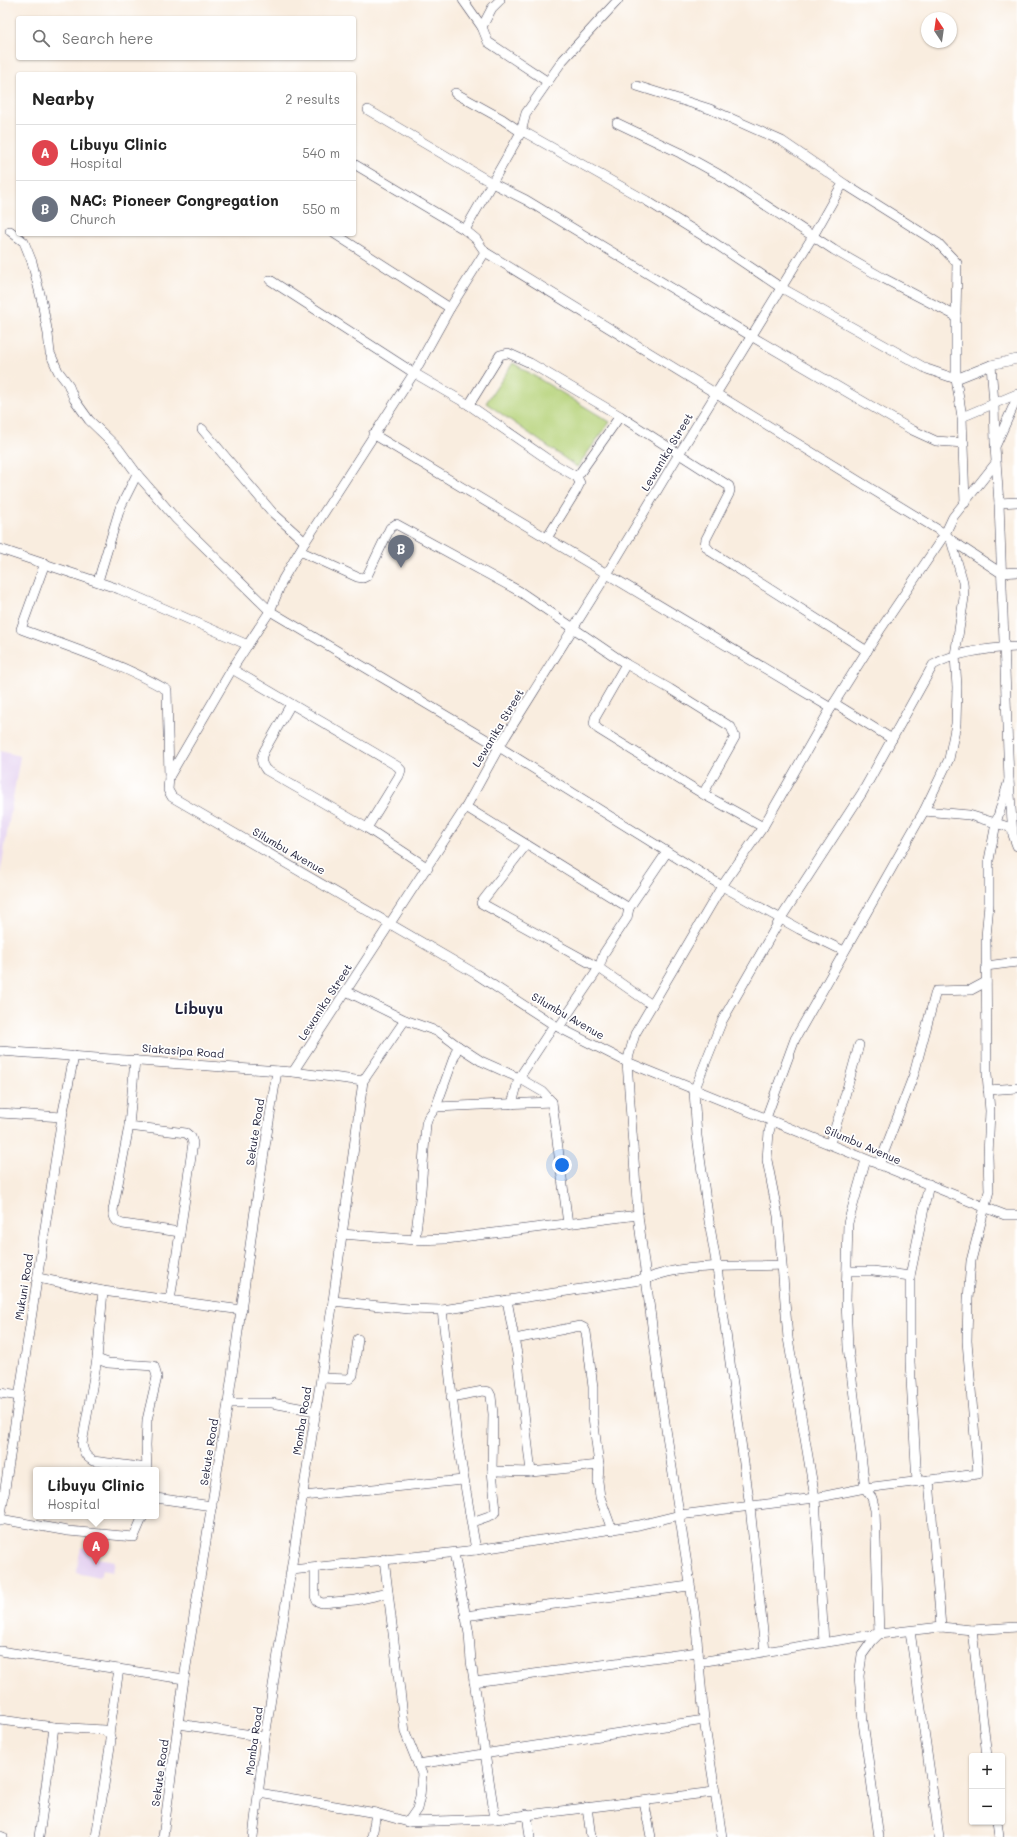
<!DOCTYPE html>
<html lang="en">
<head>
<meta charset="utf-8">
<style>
	:root { --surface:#fff; --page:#f2f2f2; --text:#222; --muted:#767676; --line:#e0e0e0; --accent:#b45309 }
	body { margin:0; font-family:Mali,sans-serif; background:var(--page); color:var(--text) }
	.controls { position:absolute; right:12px; bottom:12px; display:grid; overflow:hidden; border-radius:4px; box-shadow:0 1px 3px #0004 }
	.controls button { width:36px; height:36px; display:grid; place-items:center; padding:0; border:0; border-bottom:1px solid var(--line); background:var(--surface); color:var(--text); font:20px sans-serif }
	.compass { position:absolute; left:921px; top:12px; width:36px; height:36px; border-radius:50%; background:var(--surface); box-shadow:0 1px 3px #0004; rotate:347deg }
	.you { position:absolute; left:562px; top:1165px; width:14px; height:14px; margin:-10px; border:3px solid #fff; border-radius:50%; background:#1a73e8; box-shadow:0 0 0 6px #1a73e833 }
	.badge { display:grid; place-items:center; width:26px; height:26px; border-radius:50%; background:var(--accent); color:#fff; font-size:13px; font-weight:700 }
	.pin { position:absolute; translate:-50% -33px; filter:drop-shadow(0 1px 2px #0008) }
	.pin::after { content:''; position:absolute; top:21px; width:14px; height:12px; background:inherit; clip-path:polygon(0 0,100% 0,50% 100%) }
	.popup { position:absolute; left:33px; top:1467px; width:126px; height:52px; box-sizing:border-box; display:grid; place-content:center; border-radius:4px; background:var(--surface); filter:drop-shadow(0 1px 3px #0005); font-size:13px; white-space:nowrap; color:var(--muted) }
	.popup b { font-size:15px; color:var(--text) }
	.popup::after { content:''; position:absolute; left:50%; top:100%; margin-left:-8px; border:8px solid transparent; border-top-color:var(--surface) }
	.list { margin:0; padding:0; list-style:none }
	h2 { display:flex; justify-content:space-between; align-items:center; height:52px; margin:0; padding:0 16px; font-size:17px }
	h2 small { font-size:13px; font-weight:400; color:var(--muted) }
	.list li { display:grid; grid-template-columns:26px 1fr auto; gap:12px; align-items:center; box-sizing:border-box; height:56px; padding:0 16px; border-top:1px solid var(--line) }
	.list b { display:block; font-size:15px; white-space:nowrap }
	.list p { margin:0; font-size:13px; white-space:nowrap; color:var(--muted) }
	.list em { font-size:13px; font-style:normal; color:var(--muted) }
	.icon { flex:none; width:22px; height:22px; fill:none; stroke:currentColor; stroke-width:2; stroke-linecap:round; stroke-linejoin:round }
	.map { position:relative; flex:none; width:1017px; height:1837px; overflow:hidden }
	.search { position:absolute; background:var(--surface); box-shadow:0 1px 3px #0004; left:16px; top:16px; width:340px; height:44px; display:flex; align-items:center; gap:10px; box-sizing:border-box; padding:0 14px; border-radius:4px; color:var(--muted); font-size:15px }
	.panel { position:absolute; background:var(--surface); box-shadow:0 1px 3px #0004; left:16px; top:72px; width:340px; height:164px; border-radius:4px }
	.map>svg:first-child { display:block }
	.built { fill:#e5d3f1 }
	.green { fill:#b5d278; stroke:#6c7a5a }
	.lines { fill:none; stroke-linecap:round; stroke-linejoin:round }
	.minor-casing { stroke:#424054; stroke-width:10 }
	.minor { stroke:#fff; stroke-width:9 }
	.labels { text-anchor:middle; stroke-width:3.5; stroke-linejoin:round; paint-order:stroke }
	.street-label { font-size:11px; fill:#22223b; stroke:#fff }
	.district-label { font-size:15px; font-weight:bold; fill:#22223b; stroke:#fff }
</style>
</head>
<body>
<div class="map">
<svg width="1017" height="1837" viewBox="0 0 1017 1837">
	<rect width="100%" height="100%" fill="#fff"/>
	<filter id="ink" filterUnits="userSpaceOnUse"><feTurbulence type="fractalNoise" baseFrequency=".025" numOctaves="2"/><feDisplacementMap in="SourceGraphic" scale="8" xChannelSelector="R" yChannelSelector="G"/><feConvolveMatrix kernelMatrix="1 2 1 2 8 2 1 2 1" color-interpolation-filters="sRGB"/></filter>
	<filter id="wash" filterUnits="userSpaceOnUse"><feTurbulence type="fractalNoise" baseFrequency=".012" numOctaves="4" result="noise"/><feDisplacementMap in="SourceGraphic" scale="16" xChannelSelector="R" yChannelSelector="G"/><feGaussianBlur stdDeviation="0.9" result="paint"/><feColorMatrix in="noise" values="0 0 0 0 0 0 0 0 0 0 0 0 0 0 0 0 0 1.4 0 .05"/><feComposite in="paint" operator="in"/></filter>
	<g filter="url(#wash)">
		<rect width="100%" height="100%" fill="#f9eddf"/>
		<!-- built -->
		<g class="built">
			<polygon points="0,751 20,756 0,875"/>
			<polygon points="81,1547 91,1549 90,1557 115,1561 113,1572 102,1570 100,1578 76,1573"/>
		</g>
		<!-- green -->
		<polygon class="green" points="513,363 610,422 577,467 486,403"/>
	</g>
	<g filter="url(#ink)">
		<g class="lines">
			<defs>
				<g id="minor">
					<polyline points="463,0 482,27"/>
					<polyline points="500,0 492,8 482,27 488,42 548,82"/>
					<polyline points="637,86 710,109 782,141 846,185 938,243 957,263 956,316 956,379 962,417 965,503"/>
					<polyline points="455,93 502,119 521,132 526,113 563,60 618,0"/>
					<polyline points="368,110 492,183 526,200 751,336 912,430 936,441 964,443"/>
					<polyline points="617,123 680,153 718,174 834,250 883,278 956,316"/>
					<polyline points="354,164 465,230 476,239 485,252 945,534 951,540 1001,573 1017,572"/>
					<polyline points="465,230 516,141 521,132 526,133 647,201 713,242 780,287 927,369 956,379 991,365 1017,359"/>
					<polyline points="10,231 24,242 32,262 42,302 48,334 50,353 58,371 68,384 74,399 89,420 118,448 137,474 176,519 270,611 499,747 722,886 799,929 844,951"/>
					<polyline points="335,234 450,308"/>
					<polyline points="485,252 450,308 414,373 305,542 283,579 270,611 232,669 169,777 168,790 172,797 476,974 554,1025 627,1062 984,1207 1005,1215 1017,1215"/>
					<polyline points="270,280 414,373 469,405 556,465 577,477 580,483 576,491 547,538"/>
					<polyline points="991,365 994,403 995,443"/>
					<polyline points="1017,398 995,447 999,503 1009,780 1013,835 1017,846"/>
					<polyline points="469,405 500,355 508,353 530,363 620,416 729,486 730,490 729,494 706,539 705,545 710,551 867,651"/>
					<polyline points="962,417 1017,394"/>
					<polyline points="202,429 272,512 305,542"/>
					<polyline points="373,434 831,708"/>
					<polyline points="577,477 620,416"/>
					<polyline points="999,503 1017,502"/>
					<polyline points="0,549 119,589 248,645"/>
					<polyline points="300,551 357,577 363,578 367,576 390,528 396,524 519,591 626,664 670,689 731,727 735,737 703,794"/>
					<path d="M45,563L21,629C69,647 122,664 167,690L169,777"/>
					<polyline points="98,581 120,508 137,474"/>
					<polyline points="626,664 595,718 594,724 598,729 703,794 763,827"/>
					<polyline points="232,669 397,766 401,770 399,776 367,828 428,868"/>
					<polyline points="834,703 892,739"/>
					<path d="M291,704L264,751C260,759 261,763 266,770L367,828"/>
					<polyline points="466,807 629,908 667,852"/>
					<polyline points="924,811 969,815 1012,828"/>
					<polyline points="526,845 481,903 599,968 604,953 627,918 629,908"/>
					<polyline points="986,966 1017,962"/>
					<polyline points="346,991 405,1020 439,1032 458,1046 481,1061 519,1078 543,1092 552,1102 568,1224"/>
					<polyline points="559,1027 599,968 652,1005"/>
					<polyline points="0,1051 293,1072 363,1081"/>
					<path d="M135,1060L129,1126L113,1210C114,1218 115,1222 123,1224L180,1232"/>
					<polyline points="293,1072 466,807 499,747 607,574 679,454 813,236 839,190 842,186 846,185"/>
					<polyline points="988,1090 1017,1088"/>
					<polyline points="512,1104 519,1078 554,1025"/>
					<polyline points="436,1107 552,1102"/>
					<polyline points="0,1113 62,1117"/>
					<polyline points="766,1118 795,1039 924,811 949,759 956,724 957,687 955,655 964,598 963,582 951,540"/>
					<polyline points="772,1121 769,1132 767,1160 778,1216 788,1338 815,1498 824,1642"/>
					<polyline points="129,1126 186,1133 191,1137 193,1143 170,1301"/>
					<polyline points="830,1143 841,1110 859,1045"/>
					<polyline points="866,1160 848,1223 846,1301 848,1347 865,1488 872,1498 875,1510 879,1634 872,1641 862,1655 859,1676 863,1722 879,1837"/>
					<polyline points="879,1165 914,1074 936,991 971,990 986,982"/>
					<polyline points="342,1234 415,1240 446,1239 638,1215"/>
					<polyline points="415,1240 421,1190 426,1124 428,1118 436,1107 458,1046"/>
					<polyline points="847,1271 873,1271 910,1276 910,1362 917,1482"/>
					<polyline points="910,1276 929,1184"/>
					<polyline points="38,1278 103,1291 242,1310"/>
					<path d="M103,1291L97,1359L82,1444C84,1453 85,1456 93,1461L147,1468"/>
					<polyline points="507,1300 517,1354 531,1472"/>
					<path d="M333,1301L408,1309L442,1310L647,1279C680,1263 742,1267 781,1265"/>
					<polyline points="442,1310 457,1438 476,1550"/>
					<polyline points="515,1339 580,1326 584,1328 586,1332 593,1387 593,1417 599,1465 598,1481 600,1497 612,1530"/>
					<polyline points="97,1359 108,1363 154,1366 157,1377 147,1420 146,1445 147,1470"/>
					<polyline points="321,1378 349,1379 353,1375 358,1339"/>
					<polyline points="0,1393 19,1396"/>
					<polyline points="451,1397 483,1391 489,1392 491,1396 493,1414 492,1471 496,1511 492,1515 472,1522"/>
					<polyline points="228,1403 272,1403 316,1411"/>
					<polyline points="492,1471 531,1472 599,1465"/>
					<polyline points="929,1480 941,1627"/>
					<polyline points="303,1496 463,1480"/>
					<polyline points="156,1498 212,1506"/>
					<polyline points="0,1519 68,1531 134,1537 143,1516"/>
					<polyline points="0,1521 62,1117 74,1056"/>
					<polyline points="454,1553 469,1634 471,1661 495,1819"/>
					<polyline points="384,1559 405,1732 422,1774 420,1796 417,1809 408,1822"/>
					<polyline points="315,1569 315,1596 317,1601 322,1603 356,1600 388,1593"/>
					<polyline points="292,1570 476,1550 639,1525 680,1515 815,1498 865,1488 978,1474 967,1341 968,1299 971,1261 989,1191 988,1156 990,1111 987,1074 986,937 989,904 989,860 996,823 1009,780"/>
					<polyline points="465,1616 689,1586"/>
					<polyline points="972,1630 987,1756"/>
					<polyline points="910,1631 939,1837"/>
					<polyline points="0,1651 184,1679"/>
					<path d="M765,1651L750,1507L717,1268L708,1215L697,1136L694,1091L722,1021L781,918L862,793L933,665C957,651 990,648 1017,647"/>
					<polyline points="699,1662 879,1634 941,1627 972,1630 1017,1627"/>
					<polyline points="474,1682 698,1652"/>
					<polyline points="0,1720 54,1727 104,1730 109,1734 111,1740 96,1837"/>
					<polyline points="179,1724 265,1737"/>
					<polyline points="109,1734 119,1669"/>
					<polyline points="418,1764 704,1720"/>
					<polyline points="259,1793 376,1813 408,1822 495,1819 714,1792"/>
					<polyline points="644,1801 651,1837"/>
					<polyline points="587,1807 591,1837"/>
					<polyline points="527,1814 530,1837"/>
					<polyline points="997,1822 999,1837"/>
					<polyline points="0,1836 3,1837"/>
					<polyline points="39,1837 54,1727"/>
					<polyline points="163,1837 184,1679 228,1403 255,1210 277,1071"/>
					<polyline points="253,1837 265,1737 333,1301 363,1081 405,1020"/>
					<polyline points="372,1837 376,1813"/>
					<polyline points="722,1837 704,1720 695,1616 661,1397 638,1215 627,1062 635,1034 722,886 763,827 831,708 880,630 945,534 953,517 995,464"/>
				</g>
			</defs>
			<!-- minor casing -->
			<use href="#minor" class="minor-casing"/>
			<!-- minor -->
			<use href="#minor" class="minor"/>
		</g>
	</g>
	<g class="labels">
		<!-- street labels -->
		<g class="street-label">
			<text transform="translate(667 452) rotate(-59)" y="4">Lewanika Street</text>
			<text transform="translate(498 728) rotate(-59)" y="4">Lewanika Street</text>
			<text transform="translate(289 851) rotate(30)" y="4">Silumbu Avenue</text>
			<text transform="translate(325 1002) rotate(-57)" y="4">Lewanika Street</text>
			<text transform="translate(568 1016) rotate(30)" y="4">Silumbu Avenue</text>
			<text transform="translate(183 1051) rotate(4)" y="4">Siakasipa Road</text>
			<text transform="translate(255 1132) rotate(-81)" y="4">Sekute Road</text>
			<text transform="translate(863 1145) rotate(23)" y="4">Silumbu Avenue</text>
			<text transform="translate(24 1287) rotate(-81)" y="4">Mukuni Road</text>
			<text transform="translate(302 1421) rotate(-81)" y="4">Momba Road</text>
			<text transform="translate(209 1452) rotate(-81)" y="4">Sekute Road</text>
			<text transform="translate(254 1741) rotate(-82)" y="4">Momba Road</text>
			<text transform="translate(160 1773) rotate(-82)" y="4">Sekute Road</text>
		</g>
		<!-- district labels -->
		<g class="district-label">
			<text x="199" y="1014">Libuyu</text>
		</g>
	</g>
</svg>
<div class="controls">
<button>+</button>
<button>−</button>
</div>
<svg class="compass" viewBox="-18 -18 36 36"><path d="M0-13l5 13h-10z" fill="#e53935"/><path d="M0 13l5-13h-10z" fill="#767676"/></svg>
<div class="you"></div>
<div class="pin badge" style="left:96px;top:1565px;background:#e0444e">A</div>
<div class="popup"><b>Libuyu Clinic</b>Hospital</div>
<div class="pin badge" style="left:401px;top:568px;background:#6b7280">B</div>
<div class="search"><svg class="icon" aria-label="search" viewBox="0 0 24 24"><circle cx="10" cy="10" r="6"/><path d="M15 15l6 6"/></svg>Search here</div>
<section class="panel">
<h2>Nearby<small>2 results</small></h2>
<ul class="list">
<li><span class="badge" style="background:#e0444e">A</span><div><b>Libuyu Clinic</b><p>Hospital</p></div><em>540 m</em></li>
<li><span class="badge" style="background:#6b7280">B</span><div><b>NAC: Pioneer Congregation</b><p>Church</p></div><em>550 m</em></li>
</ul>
</section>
</div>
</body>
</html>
